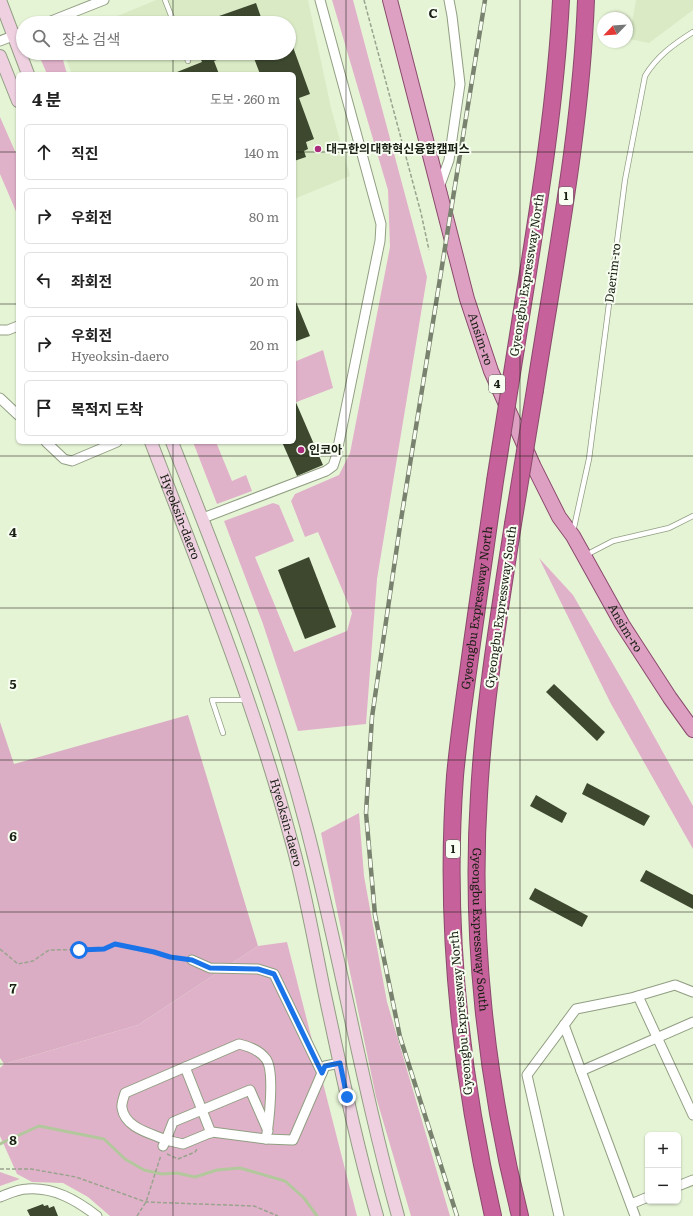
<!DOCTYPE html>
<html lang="ko">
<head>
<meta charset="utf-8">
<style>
	:root { --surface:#fff; --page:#f6f6f6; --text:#222; --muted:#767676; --line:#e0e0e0 }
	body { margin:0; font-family:Literata,"Noto Sans KR",serif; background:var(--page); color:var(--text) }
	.controls { position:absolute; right:12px; bottom:12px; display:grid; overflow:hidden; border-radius:6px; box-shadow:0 1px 3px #0004 }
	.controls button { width:36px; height:36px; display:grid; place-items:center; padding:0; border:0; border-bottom:1px solid var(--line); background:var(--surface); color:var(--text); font:20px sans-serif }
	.compass { position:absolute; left:597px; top:12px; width:36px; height:36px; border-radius:50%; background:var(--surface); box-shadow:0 1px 3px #0004; rotate:245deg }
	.stop { position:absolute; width:12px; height:12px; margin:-9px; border:3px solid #1a73e8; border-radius:50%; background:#fff }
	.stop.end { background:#1a73e8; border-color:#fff; box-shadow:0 1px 4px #0008 }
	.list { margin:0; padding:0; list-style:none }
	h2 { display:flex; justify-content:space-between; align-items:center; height:52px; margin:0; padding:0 16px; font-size:17px }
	h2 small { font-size:13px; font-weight:400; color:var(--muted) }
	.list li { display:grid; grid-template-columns:26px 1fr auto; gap:12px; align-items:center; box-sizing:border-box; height:56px; margin:0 8px 8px; padding:0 8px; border:1px solid var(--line); border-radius:6px }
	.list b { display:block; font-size:15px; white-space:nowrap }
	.list p { margin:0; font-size:13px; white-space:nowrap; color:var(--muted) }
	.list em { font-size:13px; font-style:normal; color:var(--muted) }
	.icon { flex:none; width:22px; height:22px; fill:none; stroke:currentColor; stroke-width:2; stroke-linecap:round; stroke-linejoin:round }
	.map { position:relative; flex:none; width:693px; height:1216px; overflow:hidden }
	.search { position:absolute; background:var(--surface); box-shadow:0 1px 3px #0004; left:16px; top:16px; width:280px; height:44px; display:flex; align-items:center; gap:10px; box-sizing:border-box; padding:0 14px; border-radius:22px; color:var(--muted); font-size:15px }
	.panel { position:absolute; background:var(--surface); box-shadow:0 1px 3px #0004; left:16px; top:72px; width:280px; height:372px; border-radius:6px }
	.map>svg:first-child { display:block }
	.built { fill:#d9eac5 }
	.green { fill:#e0b2ca }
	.forest { fill:#dbadc5 }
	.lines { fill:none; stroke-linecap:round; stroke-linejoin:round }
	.stream { stroke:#b3c79c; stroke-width:3 }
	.building { fill:#3d482f }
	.lane-casing { stroke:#919e82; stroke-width:6 }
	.street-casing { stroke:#919e82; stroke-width:11 }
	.secondary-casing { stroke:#919e82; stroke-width:14 }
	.primary-casing { stroke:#8a4a6c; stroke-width:16 }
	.highway-casing { stroke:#8a4a6c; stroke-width:18 }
	.path { stroke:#99a38d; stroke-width:1.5; stroke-dasharray:4 2; stroke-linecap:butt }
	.lane { stroke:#fff; stroke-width:4.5 }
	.street { stroke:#fff; stroke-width:9 }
	.secondary { stroke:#eed0e1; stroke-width:12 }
	.primary { stroke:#dda0c3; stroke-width:14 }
	.highway { stroke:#c6619b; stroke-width:16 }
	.rail-casing { stroke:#79826e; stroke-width:4.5 }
	.rail { stroke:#f8fef2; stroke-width:3; stroke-dasharray:9; stroke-linecap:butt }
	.highway-bridge-casing { stroke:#8a4a6c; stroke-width:18; stroke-linecap:butt }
	.highway-bridge { stroke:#c6619b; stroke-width:16 }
	.route { stroke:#1a73e8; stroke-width:5 }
	.grid { fill:none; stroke:#1a1f14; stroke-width:1; stroke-opacity:0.55 }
	.poi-dot { fill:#aa2b7c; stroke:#f8fef2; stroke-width:1.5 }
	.labels { text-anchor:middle; stroke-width:4; stroke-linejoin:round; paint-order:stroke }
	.shield { fill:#f8fef2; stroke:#5d6257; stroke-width:1 }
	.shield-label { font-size:11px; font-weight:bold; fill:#1a1f14 }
	.poi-label { font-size:12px; font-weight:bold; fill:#1a1f14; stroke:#f8fef2; text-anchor:start }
	.street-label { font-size:12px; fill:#1a1f14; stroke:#f8fef2 }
	.grid-label { font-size:13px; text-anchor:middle; font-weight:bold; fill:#1a1f14; stroke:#f8fef2; stroke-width:4; stroke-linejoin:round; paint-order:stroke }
</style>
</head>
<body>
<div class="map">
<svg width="693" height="1216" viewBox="0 0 693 1216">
	<rect width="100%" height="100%" fill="#e6f4d6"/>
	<!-- built -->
	<g class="built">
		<polygon points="156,0 308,0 331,108 350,176 294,199 294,74 72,74 64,53 289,53 289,23 92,23 120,15"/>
		<polygon points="636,0 693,0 693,10 649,43 629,39"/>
	</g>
	<!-- green -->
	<g class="green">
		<polygon points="332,0 353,0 427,277 377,579 366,724 298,731 263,624 224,521 273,503 279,505 294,541 255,557 294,652 347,631 352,613 318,532 305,537 291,501 295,494 339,475 350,453 390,247 388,190"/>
		<polygon points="38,53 61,53 67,74 47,74"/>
		<polygon points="0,117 18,158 18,216 0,174"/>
		<polygon points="323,350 333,388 294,403 294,362"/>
		<polygon points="193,442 216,442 232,481 246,475 252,491 217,504"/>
		<polygon points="539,558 573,595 631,695 693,806 693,849 610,702"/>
		<polygon points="359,813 364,876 387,1002 450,1216 411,1216 376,1097 321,833"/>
		<polygon points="287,942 357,1216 110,1216 88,1197 63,1183 32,1182 17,1174 0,1136 0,1068 4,1064 138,1025 258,946"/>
		<polygon points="0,1172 20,1179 0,1186"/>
	</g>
	<!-- forest -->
	<polygon class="forest" points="188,715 258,946 138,1025 4,1064 0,1058 0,722 14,764"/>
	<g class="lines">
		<!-- stream -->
		<polyline class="stream" points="0,1144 39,1126 104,1139 125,1159 144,1170 162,1174 177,1173 195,1177 217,1170 240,1168 285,1181 304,1198 317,1216"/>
	</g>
	<!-- building -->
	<g class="building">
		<polygon points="256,3 263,23 202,23 202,22"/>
		<polygon points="289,36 310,94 299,98 314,139 306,142 308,149 304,151 306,157 294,161 294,74 260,74 252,53 289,53"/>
		<polygon points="198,53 233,53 233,54 214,61 219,74 172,74 202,62"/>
		<polygon points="294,297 310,336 294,342"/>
		<polygon points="294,398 323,465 297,476 282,442 294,442"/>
		<polygon points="309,557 336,627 305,639 278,570"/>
		<polygon points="554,684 605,732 597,741 546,692"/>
		<polygon points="587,783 650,816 644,826 582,794"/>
		<polygon points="536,795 567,813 562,823 530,806"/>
		<polygon points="646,870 693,895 693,909 640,881"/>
		<polygon points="535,888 588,916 582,927 529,899"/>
		<polygon points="43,1204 44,1206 48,1205 49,1208 54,1206 58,1216 30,1216 27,1210"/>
	</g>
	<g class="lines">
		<defs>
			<g id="lane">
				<polyline points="165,0 174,23"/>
				<polyline points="185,53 188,61"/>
				<path d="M573,532L589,459L625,180L645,76C657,56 674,44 693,32"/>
				<polyline points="586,555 613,541 669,528 693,516"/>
				<polyline points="223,733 212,700 247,700"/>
			</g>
			<g id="street">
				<polyline points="46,23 104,0"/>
				<polyline points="0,41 23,32"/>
				<polyline points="439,188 449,160 460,84 452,16 449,0"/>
				<polyline points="0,330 8,330 18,326"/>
				<polyline points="0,398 18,415"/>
				<polyline points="46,442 64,459 72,461 117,442"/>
				<polyline points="203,518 326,471 333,466 336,457 380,241 381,224 320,0"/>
				<polyline points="192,960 210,968 258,969 274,974 322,1073"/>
				<polyline points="638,996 693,1115"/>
				<polyline points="564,1025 635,1216"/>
				<polyline points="185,1067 211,1133"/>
				<polyline points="581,1071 693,1022"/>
				<polyline points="266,1139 212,1132 183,1144 166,1140 173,1122 250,1090 268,1131"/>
				<path d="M163,1146L166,1140C150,1133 125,1128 122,1108C121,1104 124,1097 125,1093L239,1044C248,1046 260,1051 266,1059C275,1071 269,1123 266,1139L293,1140L325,1066L340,1063"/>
				<polyline points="678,1186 693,1180"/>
				<path d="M0,1197C8,1194 18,1189 27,1189C54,1187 76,1200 97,1216"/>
				<polyline points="631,1204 648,1197"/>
				<polyline points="559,1216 527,1075 576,1009 631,998 675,985 693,992"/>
			</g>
			<g id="secondary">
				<polyline points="0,0 28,74"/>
				<polyline points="0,56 18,101"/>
				<path id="s1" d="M151,442C201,572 254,702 290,836C305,888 314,942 325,995C341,1069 356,1143 377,1216"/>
				<path d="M172,442C222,568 272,694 306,825C340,955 362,1087 398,1216"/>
			</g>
			<g id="primary">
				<path id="s2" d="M390,0L467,299L491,371L534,467L559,517L573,536L622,624L670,698L693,730"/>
			</g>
			<g id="highway">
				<path d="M516,348C534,233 555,117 561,0"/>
				<path d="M535,390C555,261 581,131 586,0"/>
				<path id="s3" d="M513,524C499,614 484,704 479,795C470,935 486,1081 520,1216"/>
				<path id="s4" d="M493,1216C460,1072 444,925 455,776C459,732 466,688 472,643C480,589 487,535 495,481"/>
			</g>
		</defs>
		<!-- lane casing -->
		<use href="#lane" class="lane-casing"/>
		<!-- street casing -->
		<use href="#street" class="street-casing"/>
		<!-- secondary casing -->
		<use href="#secondary" class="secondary-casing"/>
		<!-- primary casing -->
		<use href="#primary" class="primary-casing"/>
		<!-- highway casing -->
		<use href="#highway" class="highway-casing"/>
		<!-- path -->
		<g class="path">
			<polyline points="364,0 421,213 429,250"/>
			<polyline points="0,949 18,964 33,961 49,950 104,949 115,944 183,959"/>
			<polyline points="167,1154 178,1159 195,1152 197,1149"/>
			<polyline points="0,1169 31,1169 76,1177 146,1202 254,1206 278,1216"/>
			<polyline points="137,1216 146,1202 161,1155"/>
		</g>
		<!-- lane -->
		<use href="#lane" class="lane"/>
		<!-- street -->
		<use href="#street" class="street"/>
		<!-- secondary -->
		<use href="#secondary" class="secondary"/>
		<!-- primary -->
		<use href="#primary" class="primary"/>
		<!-- highway -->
		<use href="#highway" class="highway"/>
		<defs>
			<polyline id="rail" points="457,1216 400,1037 375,915 366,813 372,717 400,526 485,0"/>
		</defs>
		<!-- rail casing -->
		<use href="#rail" class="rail-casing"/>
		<!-- rail -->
		<use href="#rail" class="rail"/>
		<defs>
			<g id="highway-bridge">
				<polyline points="495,481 516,348"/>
				<polyline points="513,524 535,390"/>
			</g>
		</defs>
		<!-- highway-bridge casing -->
		<use href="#highway-bridge" class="highway-bridge-casing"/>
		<!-- highway-bridge -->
		<use href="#highway-bridge" class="highway-bridge"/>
	</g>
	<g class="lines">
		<!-- route -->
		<polyline class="route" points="79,950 104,949 115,944 154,952 170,957 192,960 210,968 258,969 274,974 322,1073 325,1066 340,1063 347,1097"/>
	</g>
	<!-- grid -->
	<path class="grid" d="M173,0V23M346,0V1216M520,0V1216M173,53V74M0,152H18M294,152H693M0,304H18M294,304H693M173,442V1216M0,456H693M0,608H693M0,760H693M0,912H693M0,1064H693"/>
	<!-- markers -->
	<g class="poi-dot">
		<circle cx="318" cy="149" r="4"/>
		<circle cx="301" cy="450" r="4"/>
	</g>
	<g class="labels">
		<!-- shield labels -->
		<g class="shield">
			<rect x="559" y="187" width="14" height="18" rx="3"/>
			<rect x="489" y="375" width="16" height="18" rx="3"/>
			<rect x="446" y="840" width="14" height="18" rx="3"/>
		</g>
		<g class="shield-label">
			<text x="566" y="200">1</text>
			<text x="497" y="388">4</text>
			<text x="453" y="853">1</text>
		</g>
		<!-- poi labels -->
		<g class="poi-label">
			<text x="326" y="153">대구한의대학혁신융합캠퍼스</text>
			<text x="309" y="454">인코아</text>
		</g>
		<!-- street labels -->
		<g class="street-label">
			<text transform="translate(613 273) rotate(-83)" y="4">Daerim-ro</text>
			<text transform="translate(527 275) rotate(-81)" y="4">Gyeongbu Expressway North</text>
			<text dy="4" stroke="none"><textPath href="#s2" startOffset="351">Ansim-ro</textPath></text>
			<text dy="4" stroke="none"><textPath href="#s1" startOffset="80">Hyeoksin-daero</textPath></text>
			<text dy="4" stroke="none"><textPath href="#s4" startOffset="613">Gyeongbu Expressway North</textPath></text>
			<text transform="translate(501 607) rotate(-82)" y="4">Gyeongbu Expressway South</text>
			<text dy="4" stroke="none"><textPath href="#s2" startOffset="675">Ansim-ro</textPath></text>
			<text dy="4" stroke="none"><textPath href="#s1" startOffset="404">Hyeoksin-daero</textPath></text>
			<text dy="4" stroke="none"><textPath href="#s3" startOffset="408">Gyeongbu Expressway South</textPath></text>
			<text transform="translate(461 1013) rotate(-95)" y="4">Gyeongbu Expressway North</text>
		</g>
	</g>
	<g class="grid-label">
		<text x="433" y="18">C</text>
		<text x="13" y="537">4</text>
		<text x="13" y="689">5</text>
		<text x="13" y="841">6</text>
		<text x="13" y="993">7</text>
		<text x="13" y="1145">8</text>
	</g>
</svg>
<div class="controls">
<button>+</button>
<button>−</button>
</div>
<svg class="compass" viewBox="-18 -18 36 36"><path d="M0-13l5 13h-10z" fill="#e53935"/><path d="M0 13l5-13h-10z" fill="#767676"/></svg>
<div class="stop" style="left:79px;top:950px"></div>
<div class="stop end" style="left:347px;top:1097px"></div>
<div class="search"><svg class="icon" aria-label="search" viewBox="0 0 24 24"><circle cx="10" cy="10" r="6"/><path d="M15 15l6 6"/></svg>장소 검색</div>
<section class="panel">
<h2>4 분<small>도보 · 260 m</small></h2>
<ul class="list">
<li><svg class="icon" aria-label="ahead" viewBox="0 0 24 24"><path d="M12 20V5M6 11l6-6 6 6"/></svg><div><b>직진</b></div><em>140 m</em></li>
<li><svg class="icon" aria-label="right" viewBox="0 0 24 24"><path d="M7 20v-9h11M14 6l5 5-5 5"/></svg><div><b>우회전</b></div><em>80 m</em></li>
<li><svg class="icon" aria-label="left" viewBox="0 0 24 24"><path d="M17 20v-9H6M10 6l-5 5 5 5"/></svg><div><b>좌회전</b></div><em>20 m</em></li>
<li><svg class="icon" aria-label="right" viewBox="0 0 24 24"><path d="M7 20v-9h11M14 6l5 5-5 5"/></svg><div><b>우회전</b><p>Hyeoksin-daero</p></div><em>20 m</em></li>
<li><svg class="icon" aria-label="arrive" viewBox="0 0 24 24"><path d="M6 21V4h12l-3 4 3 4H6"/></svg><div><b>목적지 도착</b></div></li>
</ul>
</section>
</div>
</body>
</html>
